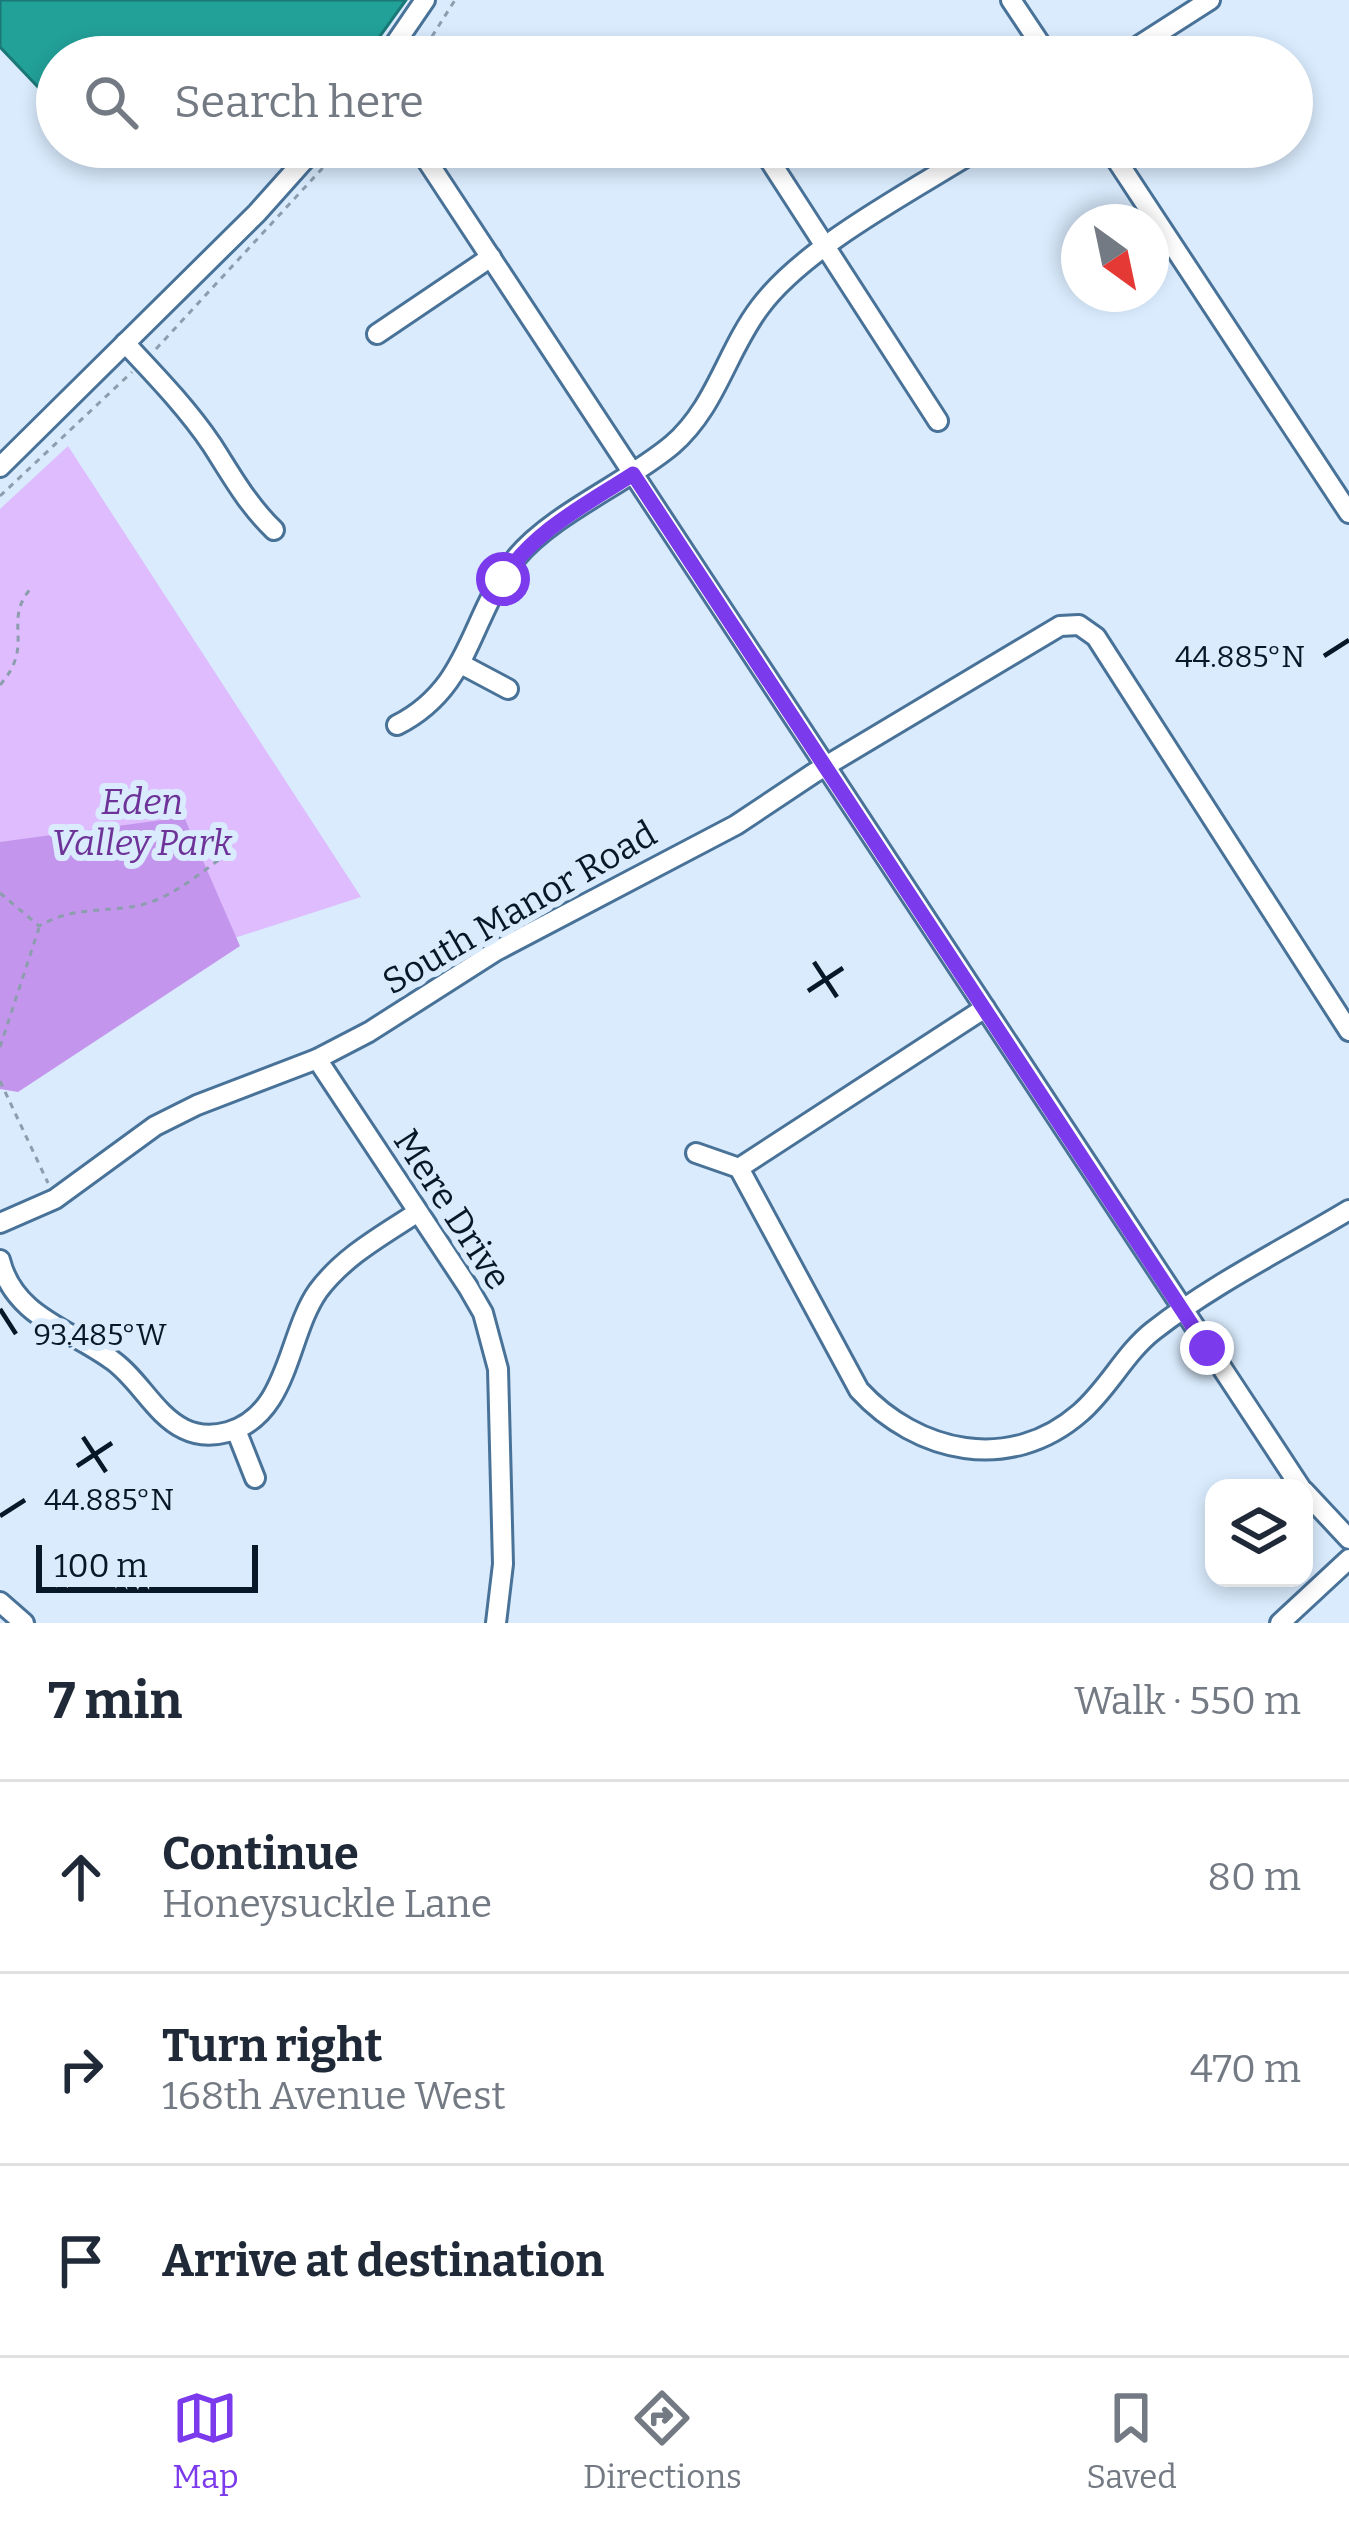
<!DOCTYPE html>
<html lang="en">
<head>
<meta charset="utf-8">
<style>
	:root { --surface:#fff; --page:#f2f2f3; --text:#1f2937; --muted:#747a83; --line:#e0e1e3; --accent:#7c3aed }
	body { margin:0; font-family:Bitter,serif; background:var(--page); color:var(--text) }
	.controls { position:absolute; right:36px; bottom:36px; display:grid; overflow:hidden; border-radius:24px; box-shadow:0 6px 18px #0003 }
	.controls button { width:108px; height:108px; display:grid; place-items:center; padding:0; border:0; border-bottom:3px solid var(--line); background:var(--surface); color:var(--text); font:60px sans-serif }
	.compass { position:absolute; left:1061px; top:204px; width:108px; height:108px; border-radius:50%; background:var(--surface); box-shadow:0 6px 18px #0003; rotate:147deg }
	.scale { position:absolute; left:36px; bottom:30px; width:222px; box-sizing:border-box; padding-left:12px; border:6px solid #081828; border-top:0; font-size:33px; line-height:42px; white-space:nowrap; color:#081828; -webkit-text-stroke:9px #d9ebfd; paint-order:stroke }
	.stop { position:absolute; width:36px; height:36px; margin:-27px; border:9px solid #7c3aed; border-radius:50%; background:#fff }
	.stop.end { background:#7c3aed; border-color:#fff; box-shadow:0 3px 12px #0008 }
	.list { margin:0; padding:0; list-style:none }
	h2 { display:flex; justify-content:space-between; align-items:center; height:156px; margin:0; padding:0 48px; font-size:51px }
	h2 small { font-size:39px; font-weight:400; color:var(--muted) }
	.list li { display:grid; grid-template-columns:78px 1fr auto; gap:36px; align-items:center; box-sizing:border-box; height:192px; padding:0 48px; border-top:3px solid var(--line) }
	.list b { display:block; font-size:45px; white-space:nowrap }
	.list p { margin:0; font-size:39px; white-space:nowrap; color:var(--muted) }
	.list em { font-size:39px; font-style:normal; color:var(--muted) }
	.icon { flex:none; width:66px; height:66px; fill:none; stroke:currentColor; stroke-width:2; stroke-linecap:round; stroke-linejoin:round }
	.map { position:relative; flex:none; width:1349px; height:1623px; overflow:hidden }
	.search { position:absolute; background:var(--surface); box-shadow:0 6px 18px #0003; left:36px; right:36px; top:36px; height:132px; display:flex; align-items:center; gap:30px; box-sizing:border-box; padding:0 42px; border-radius:66px; color:var(--muted); font-size:45px }
	.sheet { height:732px; background:var(--surface) }
	nav { display:flex; justify-content:space-around; align-items:center; box-sizing:border-box; height:168px; border-top:3px solid var(--line); background:var(--surface); font-size:33px; color:var(--muted) }
	nav a { display:grid; justify-items:center; gap:6px }
	nav .on { color:var(--accent) }
	.map>svg:first-child { display:block }
	.green { fill:#debcfd }
	.forest { fill:#c495ed }
	.water { fill:#22a199; stroke:#1a7877; stroke-width:3 }
	.lines { fill:none; stroke-linecap:round; stroke-linejoin:round }
	.minor-casing { stroke:#497298; stroke-width:24 }
	.path { stroke:#8c9dae; stroke-width:3; stroke-dasharray:6 6; stroke-linecap:butt }
	.minor { stroke:#fff; stroke-width:18 }
	.route { stroke:#7c3aed; stroke-width:15 }
	.ticks { fill:none; stroke:#081828; stroke-width:4.5 }
	.labels { text-anchor:middle; stroke-width:12; stroke-linejoin:round; paint-order:stroke }
	.park-label { font-size:36px; font-style:italic; fill:#6e3398; stroke:#d9ebfd }
	.street-label { font-size:36px; fill:#081828; stroke:#d9ebfd }
	.ticks-label { font-size:30px; text-anchor:middle; fill:#081828; stroke:#d9ebfd; stroke-width:12; stroke-linejoin:round; paint-order:stroke }
</style>
</head>
<body>
<div class="map">
<svg width="1349" height="1623" viewBox="0 0 1349 1623">
	<rect width="100%" height="100%" fill="#d9ebfd"/>
	<!-- green -->
	<polygon class="green" points="68,446 361,897 219,943 0,1081 0,509"/>
	<!-- forest -->
	<polygon class="forest" points="184,817 240,946 18,1092 0,1089 0,842"/>
	<!-- water -->
	<g class="water">
		<polygon points="0,0 406,0 365,57 57,57 57,107 0,47"/>
		<path d="M136,147H277C233,160 180,162 136,147Z"/>
	</g>
	<g class="lines">
		<defs>
			<g id="minor">
				<polyline points="1011,0 1049,57"/>
				<polyline points="386,57 425,0"/>
				<polyline points="1121,57 1210,0"/>
				<polyline points="418,147 1301,1488"/>
				<polyline points="761,147 938,421"/>
				<polyline points="1108,147 1349,513"/>
				<polyline points="377,334 491,257"/>
				<path d="M125,343C155,375 187,408 212,445C232,476 247,504 274,530"/>
				<polyline points="0,467 257,213 316,147"/>
				<polyline points="461,664 508,689"/>
				<path d="M397,725C472,687 469,616 516,558C552,514 627,483 672,445C716,407 726,352 760,307C805,246 916,189 982,147"/>
				<polyline points="317,1059 468,1287 483,1313 498,1369 503,1564 496,1623"/>
				<polyline points="696,1153 739,1168"/>
				<path d="M739,1168L859,1390C917,1453 1010,1474 1080,1413C1108,1389 1125,1353 1153,1331C1213,1284 1284,1249 1349,1210"/>
				<polyline points="739,1168 985,1008"/>
				<polyline points="0,1223 55,1199 155,1126 197,1105 317,1059 369,1032 496,951 736,825 814,773 1060,626 1079,625 1096,637 1349,1031"/>
				<path d="M0,1260C14,1317 70,1329 112,1360C139,1379 155,1415 184,1429C198,1436 213,1436 228,1432C289,1415 287,1335 318,1291C344,1256 383,1235 418,1212"/>
				<polyline points="236,1430 255,1478"/>
				<polyline points="1304,1491 1349,1539"/>
				<polyline points="0,1602 24,1623"/>
				<polyline points="1280,1623 1349,1559"/>
			</g>
		</defs>
		<!-- minor casing -->
		<use href="#minor" class="minor-casing"/>
		<!-- path -->
		<g class="path">
			<polyline points="419,57 455,0"/>
			<polyline points="397,147 403,156"/>
			<polyline points="156,349 342,147"/>
			<polyline points="0,496 132,372"/>
			<path d="M0,685C37,643 0,621 33,586"/>
			<path d="M0,893L39,926C70,908 96,912 130,907C164,903 193,879 220,859"/>
			<polyline points="0,1047 39,928"/>
			<polyline points="0,1081 48,1183"/>
		</g>
		<!-- minor -->
		<use href="#minor" class="minor"/>
	</g>
	<g class="lines">
		<!-- route -->
		<path class="route" d="M503,579C533,531 587,504 633,474L1207,1348"/>
	</g>
	<!-- ticks -->
	<path class="ticks" d="M1324,656L1349,640M814,962L837,997M808,991L843,968M0,1309L16,1334M83,1437L106,1472M77,1466L112,1443M0,1516L25,1500"/>
	<g class="labels">
		<!-- park labels -->
		<g class="park-label">
			<text x="142" y="814">Eden<tspan x="142" dy="41">Valley Park</tspan></text>
		</g>
		<!-- street labels -->
		<g class="street-label">
			<text transform="translate(519 907) rotate(-30)" y="13">South Manor Road</text>
			<text transform="translate(453 1209) rotate(57)" y="13">Mere Drive</text>
		</g>
	</g>
	<g class="ticks-label">
		<text x="1240" y="667">44.885°N</text>
		<text x="100" y="1345">93.485°W</text>
		<text x="109" y="1510">44.885°N</text>
	</g>
</svg>
<div class="controls">
<button><svg class="icon" aria-label="layers" viewBox="0 0 24 24"><path d="M12 4l9 5-9 5-9-5zM3 14l9 5 9-5"/></svg></button>
</div>
<svg class="compass" viewBox="-18 -18 36 36"><path d="M0-13l5 13h-10z" fill="#e53935"/><path d="M0 13l5-13h-10z" fill="#747a83"/></svg>
<div class="scale">100 m</div>
<div class="stop" style="left:503px;top:579px"></div>
<div class="stop end" style="left:1207px;top:1348px"></div>
<div class="search"><svg class="icon" aria-label="search" viewBox="0 0 24 24"><circle cx="10" cy="10" r="6"/><path d="M15 15l6 6"/></svg>Search here</div>
</div>
<section class="sheet">
<h2>7 min<small>Walk · 550 m</small></h2>
<ul class="list">
<li><svg class="icon" aria-label="ahead" viewBox="0 0 24 24"><path d="M12 20V5M6 11l6-6 6 6"/></svg><div><b>Continue</b><p>Honeysuckle Lane</p></div><em>80 m</em></li>
<li><svg class="icon" aria-label="right" viewBox="0 0 24 24"><path d="M7 20v-9h11M14 6l5 5-5 5"/></svg><div><b>Turn right</b><p>168th Avenue West</p></div><em>470 m</em></li>
<li><svg class="icon" aria-label="arrive" viewBox="0 0 24 24"><path d="M6 21V4h12l-3 4 3 4H6"/></svg><div><b>Arrive at destination</b></div></li>
</ul>
</section>
<nav>
<a class="on"><svg class="icon" aria-label="map" viewBox="0 0 24 24"><path d="M3 6l6-2 6 2 6-2v14l-6 2-6-2-6 2zM9 4v14M15 6v14"/></svg>Map</a>
<a><svg class="icon" aria-label="directions" viewBox="0 0 24 24"><path d="M12 3l9 9-9 9-9-9zM9 14v-3h6M13 9l2 2-2 2"/></svg>Directions</a>
<a><svg class="icon" aria-label="saved" viewBox="0 0 24 24"><path d="M7 4h10v16l-5-4-5 4z"/></svg>Saved</a>
</nav>
</body>
</html>
